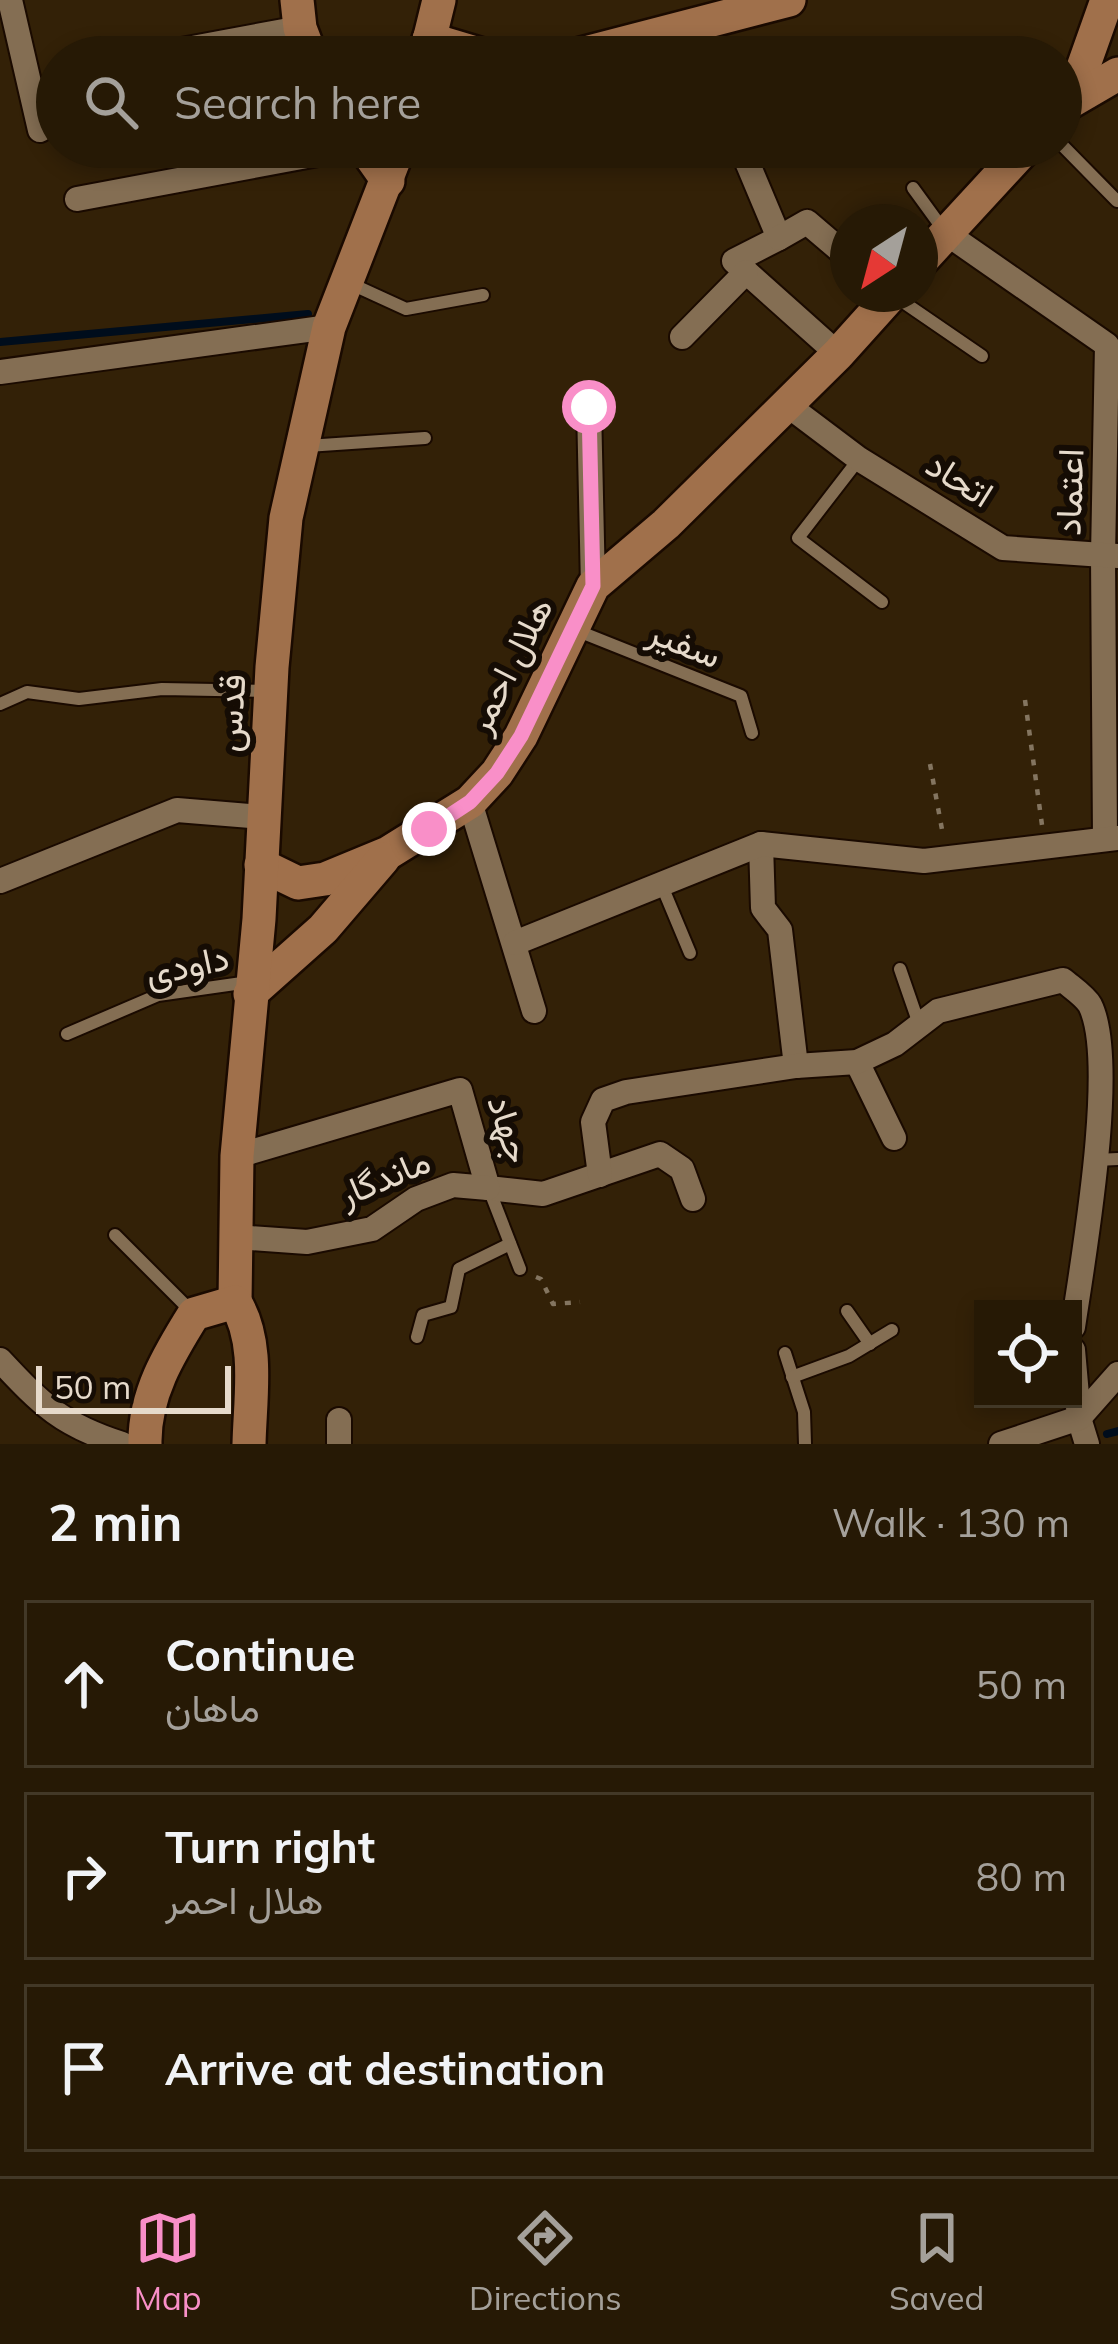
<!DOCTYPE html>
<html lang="en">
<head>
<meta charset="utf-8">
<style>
	:root { --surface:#261905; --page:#2e220f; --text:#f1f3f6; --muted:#a4a09a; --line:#423827; --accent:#f98fc8 }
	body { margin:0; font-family:Mulish,Vazirmatn,sans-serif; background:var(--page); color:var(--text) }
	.controls { position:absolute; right:36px; bottom:36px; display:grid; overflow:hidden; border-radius:0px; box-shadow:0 6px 18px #0003 }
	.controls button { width:108px; height:108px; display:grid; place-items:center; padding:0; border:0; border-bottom:3px solid var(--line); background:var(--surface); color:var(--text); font:60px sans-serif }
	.compass { position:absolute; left:830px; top:204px; width:108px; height:108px; border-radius:50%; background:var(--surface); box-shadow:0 6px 18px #0003; rotate:216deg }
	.scale { position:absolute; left:36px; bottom:30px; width:195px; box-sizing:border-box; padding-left:12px; border:6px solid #e6dacb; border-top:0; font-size:33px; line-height:42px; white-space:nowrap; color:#e6dacb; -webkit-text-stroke:9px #150c04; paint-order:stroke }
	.stop { position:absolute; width:36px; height:36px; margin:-27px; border:9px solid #f98fc8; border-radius:50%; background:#fff }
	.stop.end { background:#f98fc8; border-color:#fff; box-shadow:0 3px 12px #0008 }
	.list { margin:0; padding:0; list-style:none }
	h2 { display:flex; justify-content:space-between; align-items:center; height:156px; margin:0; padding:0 48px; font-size:51px }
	h2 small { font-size:39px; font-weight:400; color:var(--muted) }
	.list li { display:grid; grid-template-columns:78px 1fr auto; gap:36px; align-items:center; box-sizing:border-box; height:168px; margin:0 24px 24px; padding:0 24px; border:3px solid var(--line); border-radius:0px }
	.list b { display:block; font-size:45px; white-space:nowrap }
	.list p { margin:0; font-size:39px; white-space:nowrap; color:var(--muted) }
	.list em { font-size:39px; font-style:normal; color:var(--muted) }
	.icon { flex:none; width:66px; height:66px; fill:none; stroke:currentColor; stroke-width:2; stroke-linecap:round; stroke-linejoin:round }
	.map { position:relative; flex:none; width:1118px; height:1444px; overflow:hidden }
	.search { position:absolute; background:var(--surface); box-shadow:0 6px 18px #0003; left:36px; right:36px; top:36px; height:132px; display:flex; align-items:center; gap:30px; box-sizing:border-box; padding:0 42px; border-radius:66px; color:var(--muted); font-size:45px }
	.sheet { height:732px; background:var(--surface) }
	nav { display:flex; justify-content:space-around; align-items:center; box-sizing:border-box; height:168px; border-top:3px solid var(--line); background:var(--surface); font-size:33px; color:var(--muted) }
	nav a { display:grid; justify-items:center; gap:6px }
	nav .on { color:var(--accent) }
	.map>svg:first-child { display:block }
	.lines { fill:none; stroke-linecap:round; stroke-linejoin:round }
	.stream { stroke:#000d1c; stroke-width:8 }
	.lane-casing { stroke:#1a0a00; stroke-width:16 }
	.street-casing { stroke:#1a0a00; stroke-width:28 }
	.secondary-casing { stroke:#1a0a00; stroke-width:38 }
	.path { stroke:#847560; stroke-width:4.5; stroke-dasharray:6 9; stroke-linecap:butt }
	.lane { stroke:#846e53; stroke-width:12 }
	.street { stroke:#846e53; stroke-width:24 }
	.secondary { stroke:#a0704b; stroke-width:33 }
	.route { stroke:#f98fc8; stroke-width:15 }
	.labels { text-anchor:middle; stroke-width:12; stroke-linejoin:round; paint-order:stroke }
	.street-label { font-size:36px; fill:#e6dacb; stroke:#150c04 }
</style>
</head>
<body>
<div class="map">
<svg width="1118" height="1444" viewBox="0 0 1118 1444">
	<rect width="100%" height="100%" fill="#332107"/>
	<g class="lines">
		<!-- stream -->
		<g class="stream">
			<polyline points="0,342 308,314"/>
			<polyline points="1107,1434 1118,1431"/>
		</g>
		<defs>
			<g id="lane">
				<polyline points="1061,144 1117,201"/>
				<polyline points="913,188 945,232"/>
				<polyline points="347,282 406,309 483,295"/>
				<polyline points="893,295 982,356"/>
				<polyline points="307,446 425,438"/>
				<polyline points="859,459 798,538 882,602"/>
				<polyline points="578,631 741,696 752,733"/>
				<polyline points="0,704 27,692 79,699 162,689 270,691"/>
				<polyline points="662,886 690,953"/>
				<polyline points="900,969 919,1024"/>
				<polyline points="67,1034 158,995 249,982"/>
				<polyline points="1096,1160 1118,1159"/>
				<polyline points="489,1189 520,1269"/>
				<polyline points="115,1235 194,1314"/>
				<polyline points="847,1311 870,1344"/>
				<polyline points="417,1337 423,1315 451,1307 459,1269 510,1244"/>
				<polyline points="785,1353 804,1412 805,1444"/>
				<polyline points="792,1377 849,1356 892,1330"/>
			</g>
			<g id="street">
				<polyline points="10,0 40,130"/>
				<polyline points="144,57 300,28"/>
				<polyline points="745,157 779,238 734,261 838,354"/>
				<polyline points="77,199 355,147"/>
				<polyline points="946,233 1107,345 1103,556 1105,839"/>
				<polyline points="779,238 807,222 848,257"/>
				<polyline points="682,337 746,272"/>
				<polyline points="0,372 329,327"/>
				<polyline points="786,404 859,459 1003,548 1118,556"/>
				<polyline points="589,407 593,586"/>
				<polyline points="470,802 534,1011"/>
				<polyline points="761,844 763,908 780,930 796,1066"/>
				<polyline points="0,881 177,810 263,817"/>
				<polyline points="515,943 761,844 924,861 1118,838"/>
				<polyline points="857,1062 894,1138"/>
				<polyline points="237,1156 460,1090 488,1188 543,1194 660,1154 682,1169 693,1199"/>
				<path d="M600,1175L593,1122L603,1100L626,1092L796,1066L857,1062L895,1044L938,1011L1063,980C1071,987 1085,996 1090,1005C1118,1061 1083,1259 1073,1327"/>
				<polyline points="236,1237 307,1242 372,1229 416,1199 453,1185 488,1188"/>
				<polyline points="1073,1350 1079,1418 1087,1444"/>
				<path d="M0,1360C42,1405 62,1425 122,1444"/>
				<polyline points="339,1420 339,1444"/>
				<polyline points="1001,1444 1079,1418 1118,1374"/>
			</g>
			<g id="secondary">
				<polyline points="297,0 300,28 311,57"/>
				<polyline points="429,39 489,57"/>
				<polyline points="425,57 439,0"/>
				<polyline points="570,57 789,0"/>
				<polyline points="1061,103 1080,76 1107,0"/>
				<polyline points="1063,106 1118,74"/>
				<polyline points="364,147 388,181"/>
				<polyline points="920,262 1026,147"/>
				<polyline points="261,865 298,883 325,879 388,853 470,802 497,773 521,736 593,586 666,524 838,354 892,294"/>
				<polyline points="250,994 323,929 383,859"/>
				<polyline points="235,1302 237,1156 259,919 272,667 286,518 329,327 399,147"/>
				<path d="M145,1444C144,1395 169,1354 194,1314L235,1302C260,1342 250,1398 249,1444"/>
			</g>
		</defs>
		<!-- lane casing -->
		<use href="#lane" class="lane-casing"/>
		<!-- street casing -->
		<use href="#street" class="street-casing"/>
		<!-- secondary casing -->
		<use href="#secondary" class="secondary-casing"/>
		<!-- path -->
		<g class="path">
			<polyline points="1025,700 1042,825"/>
			<polyline points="930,764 943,835"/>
			<polyline points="536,1277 541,1279 553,1304 580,1302"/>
		</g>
		<!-- lane -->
		<use href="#lane" class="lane"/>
		<!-- street -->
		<use href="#street" class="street"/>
		<!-- secondary -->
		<use href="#secondary" class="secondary"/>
	</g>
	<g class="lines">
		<!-- route -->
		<polyline class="route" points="429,829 470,802 497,773 521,736 593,586 589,407"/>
	</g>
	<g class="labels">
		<!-- street labels -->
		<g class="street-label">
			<text transform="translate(960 479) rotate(32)" y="13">اتحاد</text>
			<text transform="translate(1069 492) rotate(-88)" y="13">اعتماد</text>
			<text transform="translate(685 643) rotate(22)" y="13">سفیر</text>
			<text transform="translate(509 665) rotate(-63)" y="13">هلال احمر</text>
			<text transform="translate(230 713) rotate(-86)" y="13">قدس</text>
			<text transform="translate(187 965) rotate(-12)" y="13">داودی</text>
			<text transform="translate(510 1129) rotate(72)" y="13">جهاد</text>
			<text transform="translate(384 1177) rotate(-23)" y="13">ماندگار</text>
		</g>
	</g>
</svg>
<div class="controls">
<button><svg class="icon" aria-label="locate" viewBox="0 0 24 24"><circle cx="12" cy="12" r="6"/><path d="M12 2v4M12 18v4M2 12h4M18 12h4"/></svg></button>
</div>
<svg class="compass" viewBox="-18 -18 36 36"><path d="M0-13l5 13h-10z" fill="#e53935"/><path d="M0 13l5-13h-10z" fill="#a4a09a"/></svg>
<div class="scale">50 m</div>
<div class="stop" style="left:589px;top:407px"></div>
<div class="stop end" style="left:429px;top:829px"></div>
<div class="search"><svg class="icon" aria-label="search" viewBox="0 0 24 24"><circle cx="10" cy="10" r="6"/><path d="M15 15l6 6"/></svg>Search here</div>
</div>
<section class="sheet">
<h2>2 min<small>Walk · 130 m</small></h2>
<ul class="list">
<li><svg class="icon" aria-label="ahead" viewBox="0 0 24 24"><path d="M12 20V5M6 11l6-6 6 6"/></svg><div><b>Continue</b><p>ماهان</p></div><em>50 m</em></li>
<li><svg class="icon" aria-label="right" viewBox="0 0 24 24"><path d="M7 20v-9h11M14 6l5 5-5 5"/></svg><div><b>Turn right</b><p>هلال احمر</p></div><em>80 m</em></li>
<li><svg class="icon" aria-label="arrive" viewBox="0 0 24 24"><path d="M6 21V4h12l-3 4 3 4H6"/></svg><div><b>Arrive at destination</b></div></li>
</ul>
</section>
<nav>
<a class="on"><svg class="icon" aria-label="map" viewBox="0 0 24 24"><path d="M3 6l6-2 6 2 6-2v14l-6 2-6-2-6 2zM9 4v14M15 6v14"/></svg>Map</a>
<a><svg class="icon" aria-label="directions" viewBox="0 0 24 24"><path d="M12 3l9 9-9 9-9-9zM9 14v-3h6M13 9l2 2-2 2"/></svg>Directions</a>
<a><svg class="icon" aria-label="saved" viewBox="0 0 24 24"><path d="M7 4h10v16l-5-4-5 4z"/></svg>Saved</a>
</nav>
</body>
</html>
